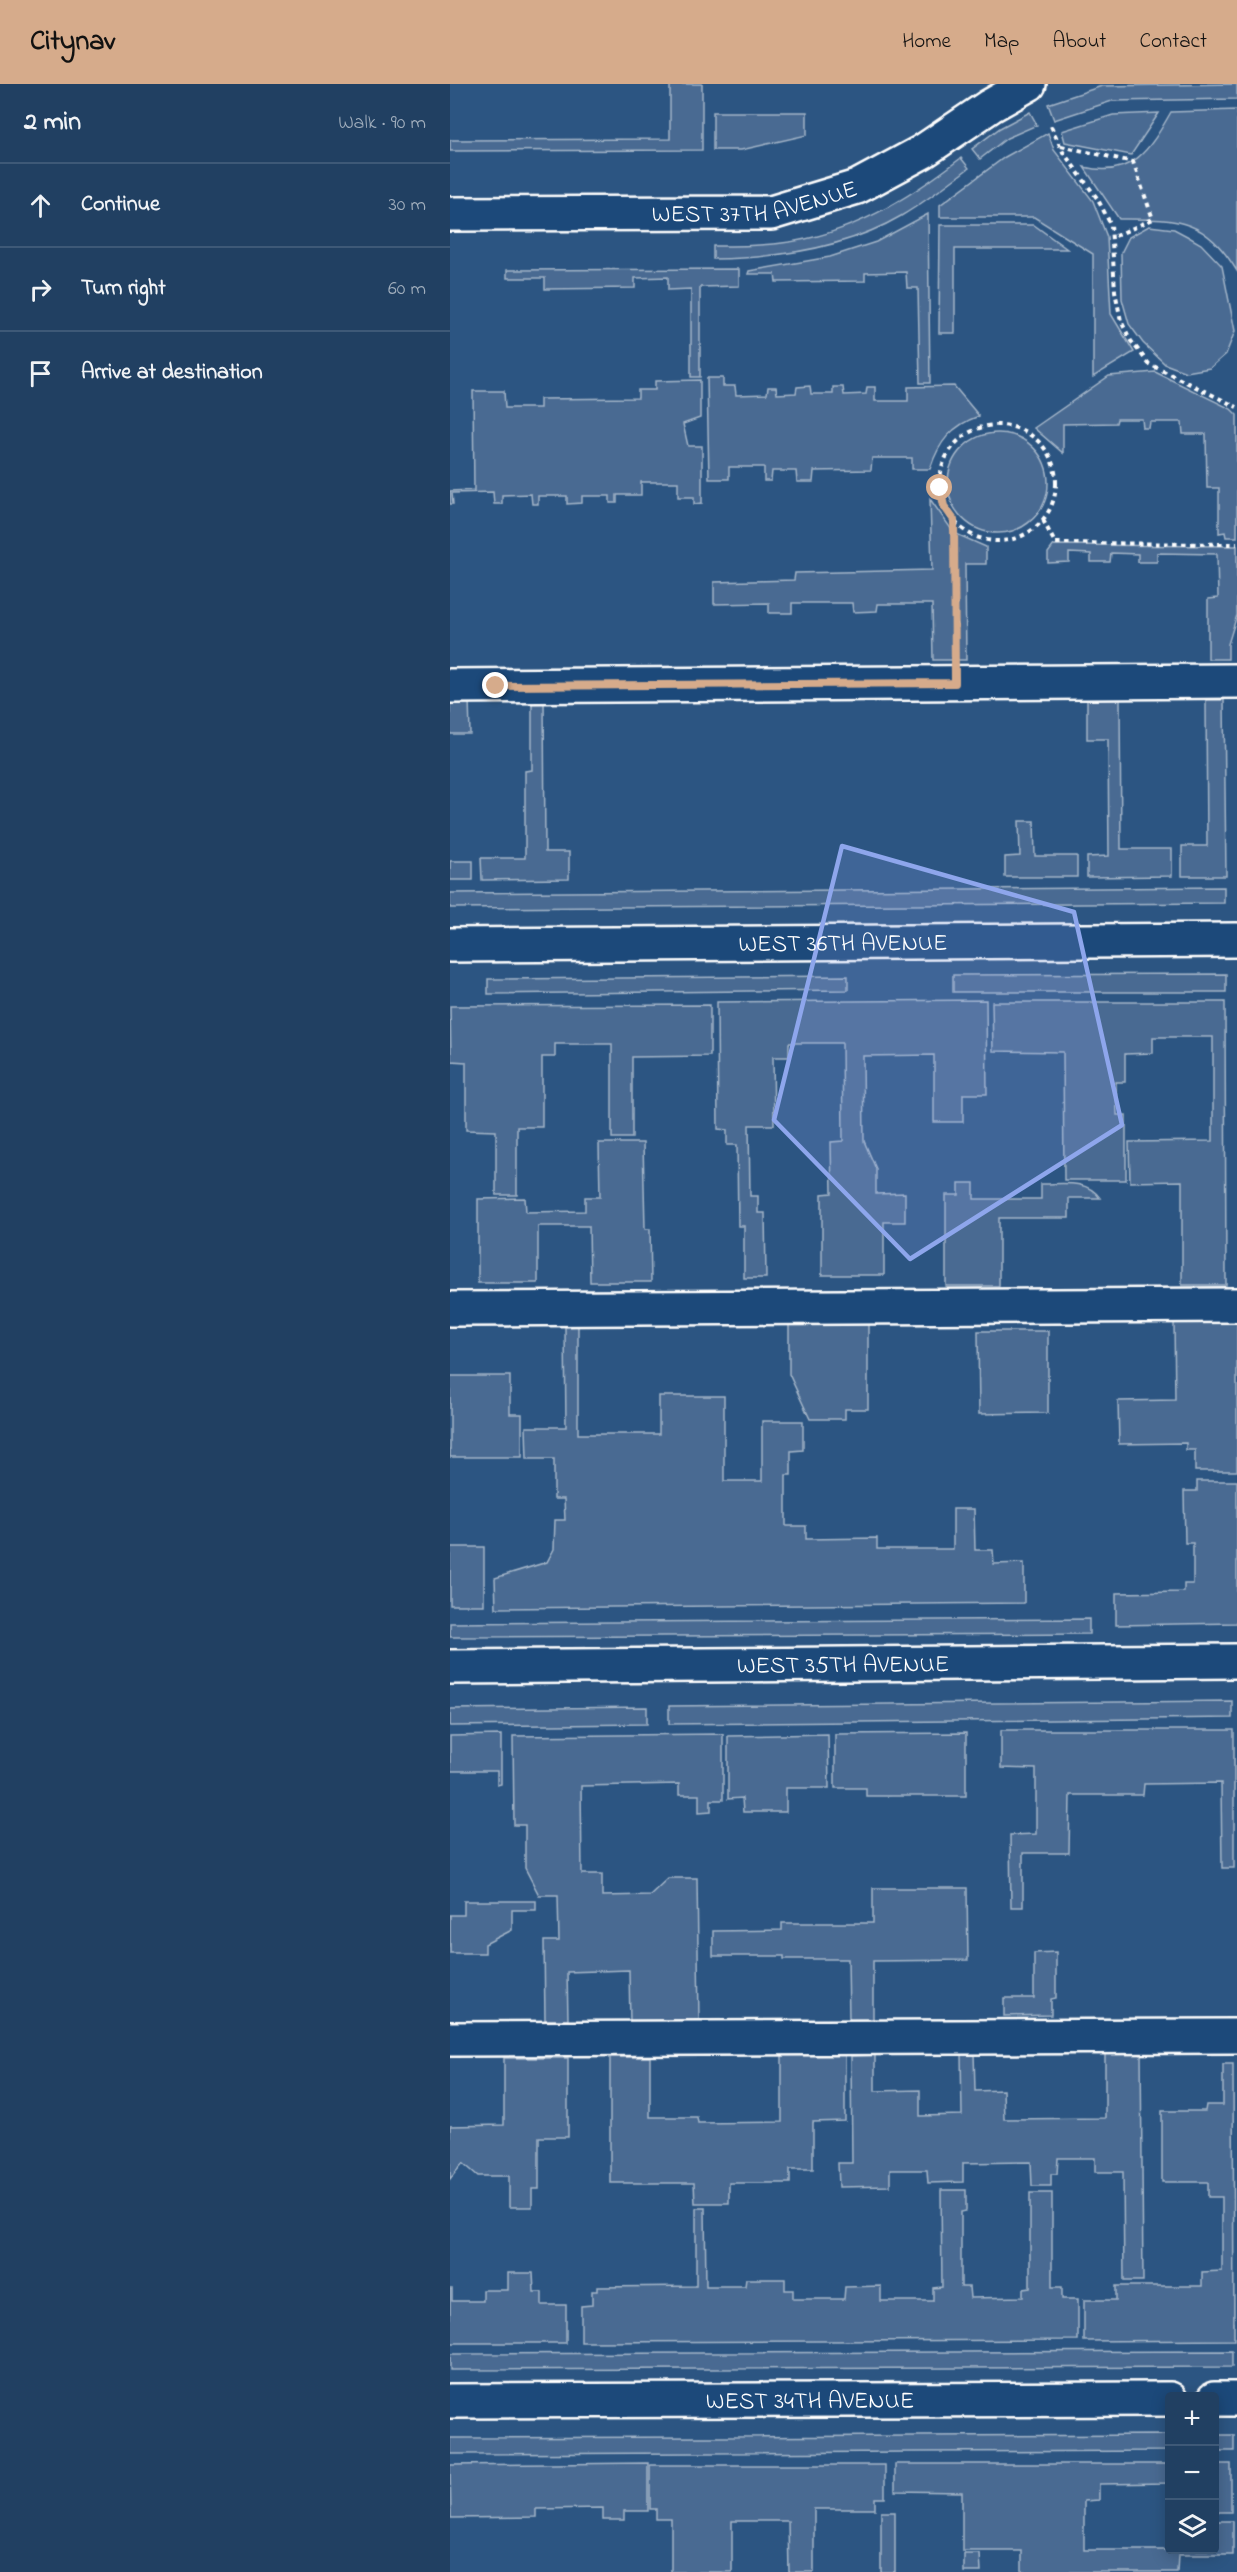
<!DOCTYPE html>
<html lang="en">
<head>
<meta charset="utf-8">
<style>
	:root { --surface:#214062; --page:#2d4b6b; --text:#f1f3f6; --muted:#a2afbe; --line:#3e5977; --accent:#d6ab8b }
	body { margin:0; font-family:"Indie Flower",sans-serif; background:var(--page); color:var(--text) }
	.controls { position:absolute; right:18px; bottom:18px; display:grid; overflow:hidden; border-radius:6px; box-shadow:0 3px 15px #0003 }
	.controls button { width:54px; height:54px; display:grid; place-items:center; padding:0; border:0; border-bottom:2px solid var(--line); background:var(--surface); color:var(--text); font:30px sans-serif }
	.stop { position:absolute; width:18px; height:18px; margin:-14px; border:4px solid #d6ab8b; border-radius:50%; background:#fff }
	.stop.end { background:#d6ab8b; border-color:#fff; box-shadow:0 2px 6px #0008 }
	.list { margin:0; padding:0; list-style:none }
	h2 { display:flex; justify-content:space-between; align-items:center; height:78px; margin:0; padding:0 24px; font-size:26px }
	h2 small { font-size:20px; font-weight:400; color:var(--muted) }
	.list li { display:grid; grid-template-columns:39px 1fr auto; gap:18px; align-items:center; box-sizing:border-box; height:84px; padding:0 24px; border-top:2px solid var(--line) }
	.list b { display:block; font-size:22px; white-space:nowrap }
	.list em { font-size:20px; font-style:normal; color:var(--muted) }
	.icon { flex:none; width:33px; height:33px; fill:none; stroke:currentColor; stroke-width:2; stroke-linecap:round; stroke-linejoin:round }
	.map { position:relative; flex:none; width:787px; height:2488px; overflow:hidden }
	header { display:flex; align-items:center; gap:36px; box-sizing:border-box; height:84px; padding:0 30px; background:var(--accent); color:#111 }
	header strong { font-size:28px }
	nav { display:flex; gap:33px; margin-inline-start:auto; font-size:21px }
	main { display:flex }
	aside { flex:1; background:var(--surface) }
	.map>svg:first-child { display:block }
	.green { fill:#486b92; stroke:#a4b5c8; stroke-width:1.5 }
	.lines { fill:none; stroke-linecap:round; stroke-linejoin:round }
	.minor-casing { stroke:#fff; stroke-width:38 }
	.path { stroke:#fff; stroke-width:4; stroke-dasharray:4.5 4.5; stroke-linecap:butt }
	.minor { stroke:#1f4a7a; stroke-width:33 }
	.route { stroke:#d6ab8b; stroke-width:8 }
	.marked { fill:#8ea6ec; fill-opacity:0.2; stroke:#8ea6ec; stroke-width:4.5; stroke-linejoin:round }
	.labels { text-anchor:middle; stroke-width:4.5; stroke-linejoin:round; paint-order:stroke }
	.street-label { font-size:24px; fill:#fff; stroke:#1f4a7a }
</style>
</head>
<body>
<header>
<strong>Citynav</strong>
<nav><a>Home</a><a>Map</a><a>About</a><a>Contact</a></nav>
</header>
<main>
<aside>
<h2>2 min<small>Walk · 90 m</small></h2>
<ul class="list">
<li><svg class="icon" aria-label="ahead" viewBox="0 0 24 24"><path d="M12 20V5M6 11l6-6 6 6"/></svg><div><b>Continue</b></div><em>30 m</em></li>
<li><svg class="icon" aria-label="right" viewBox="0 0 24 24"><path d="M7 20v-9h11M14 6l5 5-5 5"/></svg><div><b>Turn right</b></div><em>60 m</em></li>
<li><svg class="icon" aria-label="arrive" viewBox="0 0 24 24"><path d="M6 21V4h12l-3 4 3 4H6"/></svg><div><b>Arrive at destination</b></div></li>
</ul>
</aside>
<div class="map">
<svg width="787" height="2488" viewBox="0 0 787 2488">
	<rect width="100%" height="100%" fill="#2c5582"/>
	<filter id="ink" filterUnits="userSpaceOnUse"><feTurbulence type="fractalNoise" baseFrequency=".0167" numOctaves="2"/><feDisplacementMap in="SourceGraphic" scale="12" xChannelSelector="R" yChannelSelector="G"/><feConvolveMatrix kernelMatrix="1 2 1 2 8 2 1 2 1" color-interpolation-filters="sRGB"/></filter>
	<g filter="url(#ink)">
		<!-- green -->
		<g class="green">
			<polygon points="220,0 252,0 252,66 0,67 0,56 220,55"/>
			<polygon points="787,0 787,15 662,17 604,36 598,20 652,2"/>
			<path d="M787,26V187C754,133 727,135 669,135L634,83C682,95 700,65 721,28Z"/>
			<polygon points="263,28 357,28 357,51 291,66 263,66"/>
			<polygon points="580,28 587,41 557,54 530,75 522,65 550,44"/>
			<polygon points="709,29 681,71 615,58 612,47 663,31"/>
			<polygon points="598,49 604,66 643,117 657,153 661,230 684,268 643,293 643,170 584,133 490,133 490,121 555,73"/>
			<path d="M511,74L519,84C497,101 475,118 451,132C395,165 326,174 263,175V162C286,162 309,162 332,159C400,151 458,115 511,74Z"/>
			<polygon points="478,130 480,299 470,299 468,204 457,204 456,188 415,189 415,197 326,198 325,190 298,190 299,187 380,173 426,158"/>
			<polygon points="490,141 584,141 617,165 505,165 505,249 489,249"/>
			<polygon points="699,142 724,145 737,152 751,160 772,182 785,247 776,270 760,284 736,288 715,280 693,259 679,240 672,215 671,169 679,153"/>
			<polygon points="289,185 289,202 250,203 250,293 241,293 241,205 218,206 218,193 185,194 185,204 95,205 95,194 57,194 57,186"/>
			<polygon points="705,288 781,325 787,331 787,453 776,453 775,448 769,449 769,404 757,404 756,350 733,350 732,338 700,338 699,344 693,344 692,335 667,335 666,339 613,340 613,369 584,344 659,292"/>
			<path d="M257,294H273V302H285L286,311L317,310L318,303H326L327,310L346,309L347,303L360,302L361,310H383V303H393L394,311L416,310L417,303H425V317H458V303L504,302L529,332C501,342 489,358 480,385H462V374H422L421,386L364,387L363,398H347L346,387H322L321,397H314V383H279V395H259Z"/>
			<polygon points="250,296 250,334 233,340 238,362 252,362 252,419 244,420 244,413 228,413 228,398 191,398 191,411 167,411 167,419 160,419 160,412 132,412 132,419 117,420 117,412 88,412 88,420 82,420 81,410 52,411 52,420 44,420 43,408 2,409 3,420 0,420 0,407 24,406 23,307 54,307 55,324 90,324 90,315 188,314 188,306 205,306 205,297"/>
			<circle cx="548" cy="399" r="50"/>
			<polygon points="480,415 504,449 536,463 536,480 515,480 516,576 483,576 482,520 428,520 427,527 403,528 402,519 342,519 342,529 319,529 319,519 264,520 264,498 344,496 345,489 482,486"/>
			<polygon points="604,461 787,462 787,531 778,560 778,575 758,575 758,515 768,514 767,470 707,469 707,478 688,478 688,470 661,469 660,478 641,478 641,470 619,469 619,478 598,479 598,469"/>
			<polygon points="0,614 19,614 20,650 0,650"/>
			<polygon points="82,614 94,614 95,768 119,768 119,795 32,796 31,774 75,774 75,687 82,686"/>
			<polygon points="637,615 670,615 671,765 722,765 722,792 637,793 637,773 659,772 658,655 637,655"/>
			<polygon points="756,616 774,616 776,792 732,792 732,762 757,762"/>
			<polygon points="569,737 584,737 585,772 627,772 627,793 555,793 555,773 570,772"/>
			<rect x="0" y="777" width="23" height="19"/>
			<polygon points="774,803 774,819 0,824 0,809"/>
			<polygon points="776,890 776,908 503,908 503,891"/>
			<polygon points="398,892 398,906 38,910 38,895"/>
			<polygon points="536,916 537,1010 513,1010 513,1038 484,1038 484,971 413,972 414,1057 426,1085 426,1110 455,1109 455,1138 434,1138 434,1191 372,1191 372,1110 382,1109 381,1058 393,1057 392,959 339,959 339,973 323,973 324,1041 299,1041 300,1112 308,1112 308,1129 315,1129 316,1194 294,1194 294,1142 288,1142 287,1061 277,1061 277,1046 268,1045 267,918"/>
			<polygon points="542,918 775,918 776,1201 732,1201 732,1097 680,1098 679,1058 763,1057 763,953 703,953 703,969 675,970 675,998 666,998 667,1031 676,1031 676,1096 614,1096 613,968 543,967"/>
			<polygon points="260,921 260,972 182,973 182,1054 162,1054 162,960 105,960 105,973 92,973 92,1043 67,1043 67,1111 46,1111 46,1047 16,1046 16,978 1,977 0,922"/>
			<polygon points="149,1059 193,1059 195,1145 200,1145 201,1198 140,1198 139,1142 88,1142 88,1199 28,1199 28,1115 75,1114 76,1128 135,1127 135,1113 150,1113"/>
			<path d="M509,1099H524V1115H591V1100C613,1100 637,1095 650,1114H619V1134H549V1202H496V1111H509Z"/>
			<polygon points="787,1236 787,1387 745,1387 745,1366 736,1366 736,1359 669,1360 668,1317 725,1316 724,1237"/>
			<polygon points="418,1237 418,1325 395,1325 395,1335 360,1335 339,1290 339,1238"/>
			<polygon points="128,1242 128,1350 209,1350 209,1312 274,1312 274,1397 312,1397 312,1337 353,1337 353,1366 341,1367 341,1391 336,1391 336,1442 356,1442 356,1455 427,1454 427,1465 503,1465 503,1425 524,1425 525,1466 543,1466 544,1480 574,1479 574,1519 46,1524 45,1494 97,1478 104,1465 105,1436 115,1436 114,1415 104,1415 104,1375 77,1375 76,1343 116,1343 115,1243"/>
			<polygon points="528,1247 598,1247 598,1329 529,1330"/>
			<polygon points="0,1292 60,1292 60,1330 72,1330 72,1373 0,1373"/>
			<polygon points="747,1397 787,1397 787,1539 666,1541 666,1509 734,1508 734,1500 743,1500 743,1459 735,1459 734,1407 747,1407"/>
			<rect x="0" y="1463" width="34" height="58"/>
			<polygon points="639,1535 639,1550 0,1553 0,1539"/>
			<polygon points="782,1617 782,1634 219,1640 219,1622"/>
			<polygon points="197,1623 197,1640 0,1642 0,1625"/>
			<polygon points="551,1646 784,1646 784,1784 772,1784 771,1699 694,1700 693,1711 620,1711 619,1769 573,1769 573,1823 561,1823 560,1751 586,1750 586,1685 551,1684"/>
			<polygon points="516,1649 516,1712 416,1712 416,1704 385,1704 385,1650"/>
			<polygon points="273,1650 273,1716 261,1716 261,1727 249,1728 249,1711 229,1711 229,1700 131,1702 132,1790 152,1790 152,1812 200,1811 218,1794 247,1794 249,1938 180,1938 179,1886 117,1888 118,1936 95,1936 94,1857 109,1857 108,1811 89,1811 75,1784 75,1741 64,1741 63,1652"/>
			<polygon points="378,1650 379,1704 336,1704 336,1728 293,1728 292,1714 278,1715 278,1652"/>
			<polygon points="51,1651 51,1700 47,1701 47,1687 0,1687 0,1652"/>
			<polygon points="423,1804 517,1804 518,1876 423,1877 423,1936 399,1936 398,1875 334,1875 334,1872 263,1872 263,1847 332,1846 332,1839 423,1839"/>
			<polygon points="14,1817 86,1817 86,1826 62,1826 62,1846 35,1860 35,1869 0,1869 0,1831 14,1831"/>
			<polygon points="606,1868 606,1914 601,1915 601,1931 554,1932 554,1914 584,1914 584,1869"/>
			<polygon points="655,1966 691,1966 693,2197 674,2197 673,2088 645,2088 645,2074 608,2074 607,2090 601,2090 601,2102 582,2102 581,2078 513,2079 513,2098 478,2099 477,2086 440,2086 440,2102 389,2103 388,2079 402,2079 401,1972 425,1971 425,2007 470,2006 470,2032 512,2031 511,1968 524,1968 525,2007 553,2006 554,2035 655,2034"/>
			<polygon points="332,1970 395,1970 395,2037 363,2038 363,2085 340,2085 340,2099 279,2099 279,2119 245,2119 244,2099 160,2099 160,1973 200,1973 200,2033 247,2033 248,2039 332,2038"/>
			<polygon points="54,1974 118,1974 118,2053 89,2053 89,2105 82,2105 82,2123 59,2123 59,2092 28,2092 13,2079 0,2095 0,2042 54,2041"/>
			<polygon points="773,1980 783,1980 784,2256 634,2257 634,2216 666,2216 666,2202 752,2202 752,2188 772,2187 772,2113 758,2113 758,2098 712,2098 712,2027 755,2027 756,2021 773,2021"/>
			<polygon points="491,2106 516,2106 516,2127 511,2128 511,2203 519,2203 520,2214 573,2213 573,2205 580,2204 580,2109 602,2109 602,2203 612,2203 612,2215 628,2215 628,2256 131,2258 131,2222 142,2221 142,2207 147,2207 147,2203 246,2202 246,2124 255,2124 256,2202 295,2202 296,2195 335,2195 335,2206 343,2206 343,2215 394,2215 395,2203 431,2202 431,2217 483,2217 483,2204 492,2203"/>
			<polygon points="58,2189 83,2189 84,2208 92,2208 92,2221 116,2221 116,2259 0,2259 0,2205 2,2205 2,2217 33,2217 33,2206 58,2206"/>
			<polygon points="782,2267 782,2283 0,2286 0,2270"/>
			<polygon points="719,2351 719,2367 0,2370 0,2354"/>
			<rect x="765" y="2351" width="19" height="16"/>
			<polygon points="198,2379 198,2427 174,2427 174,2436 153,2436 153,2424 86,2425 86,2433 1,2434 0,2381"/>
			<polygon points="445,2380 719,2380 719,2399 649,2400 649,2416 634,2417 634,2466 764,2466 765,2437 783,2437 783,2471 728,2471 727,2488 572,2488 572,2467 512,2467 512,2408 445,2407"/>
			<rect x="765" y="2380" width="16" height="48"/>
			<polygon points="200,2381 435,2381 435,2414 425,2414 425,2425 364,2425 364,2488 339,2488 338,2437 282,2437 282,2488 221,2488 221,2435 206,2435 206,2425 200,2425"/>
			<rect x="431" y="2428" width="14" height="60"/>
			<polygon points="514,2470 530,2470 531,2488 514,2488"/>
		</g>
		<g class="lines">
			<defs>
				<g id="minor">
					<path id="s1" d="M0,130L321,129L407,103L472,68L540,22L579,0"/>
					<polyline points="0,602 787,597"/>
					<path id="s2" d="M0,861L787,856"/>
					<polyline points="0,1225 787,1221"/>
					<path id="s3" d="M0,1583L787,1577"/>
					<polyline points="0,1955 787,1952"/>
					<polyline points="764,2315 787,2315"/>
					<path id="s4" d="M0,2317L720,2315"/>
				</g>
			</defs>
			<!-- minor casing -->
			<use href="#minor" class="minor-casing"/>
			<!-- path -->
			<g class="path">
				<polyline points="601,42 613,68 647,114 661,141 665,207 671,237 681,257 699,280 787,323"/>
				<polyline points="611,62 683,78 703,135 663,153"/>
				<circle cx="548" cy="399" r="58"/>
				<polyline points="593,436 605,459 787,460"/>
				<polyline points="504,438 505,556"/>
			</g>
			<!-- minor -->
			<use href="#minor" class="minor"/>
		</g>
	</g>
	<g class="lines" filter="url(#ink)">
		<!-- route -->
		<polyline class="route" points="46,602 505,599 504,436 494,422 490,404"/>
	</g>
	<!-- marked area -->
	<path class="marked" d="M392,762L624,828L672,1041L460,1175L324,1036Z"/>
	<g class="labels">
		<!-- street labels -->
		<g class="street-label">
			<text dy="8" stroke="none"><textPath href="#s1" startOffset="306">WEST 37TH AVENUE</textPath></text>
			<text dy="8" stroke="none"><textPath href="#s2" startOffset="393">WEST 36TH AVENUE</textPath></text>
			<text dy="8" stroke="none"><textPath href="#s3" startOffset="393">WEST 35TH AVENUE</textPath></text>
			<text dy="8" stroke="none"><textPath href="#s4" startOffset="360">WEST 34TH AVENUE</textPath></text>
		</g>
	</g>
</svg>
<div class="controls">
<button>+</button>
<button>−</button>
<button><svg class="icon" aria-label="layers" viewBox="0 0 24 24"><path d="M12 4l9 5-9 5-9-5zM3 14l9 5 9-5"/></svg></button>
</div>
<div class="stop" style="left:490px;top:404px"></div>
<div class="stop end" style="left:46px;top:602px"></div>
</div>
</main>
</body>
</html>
